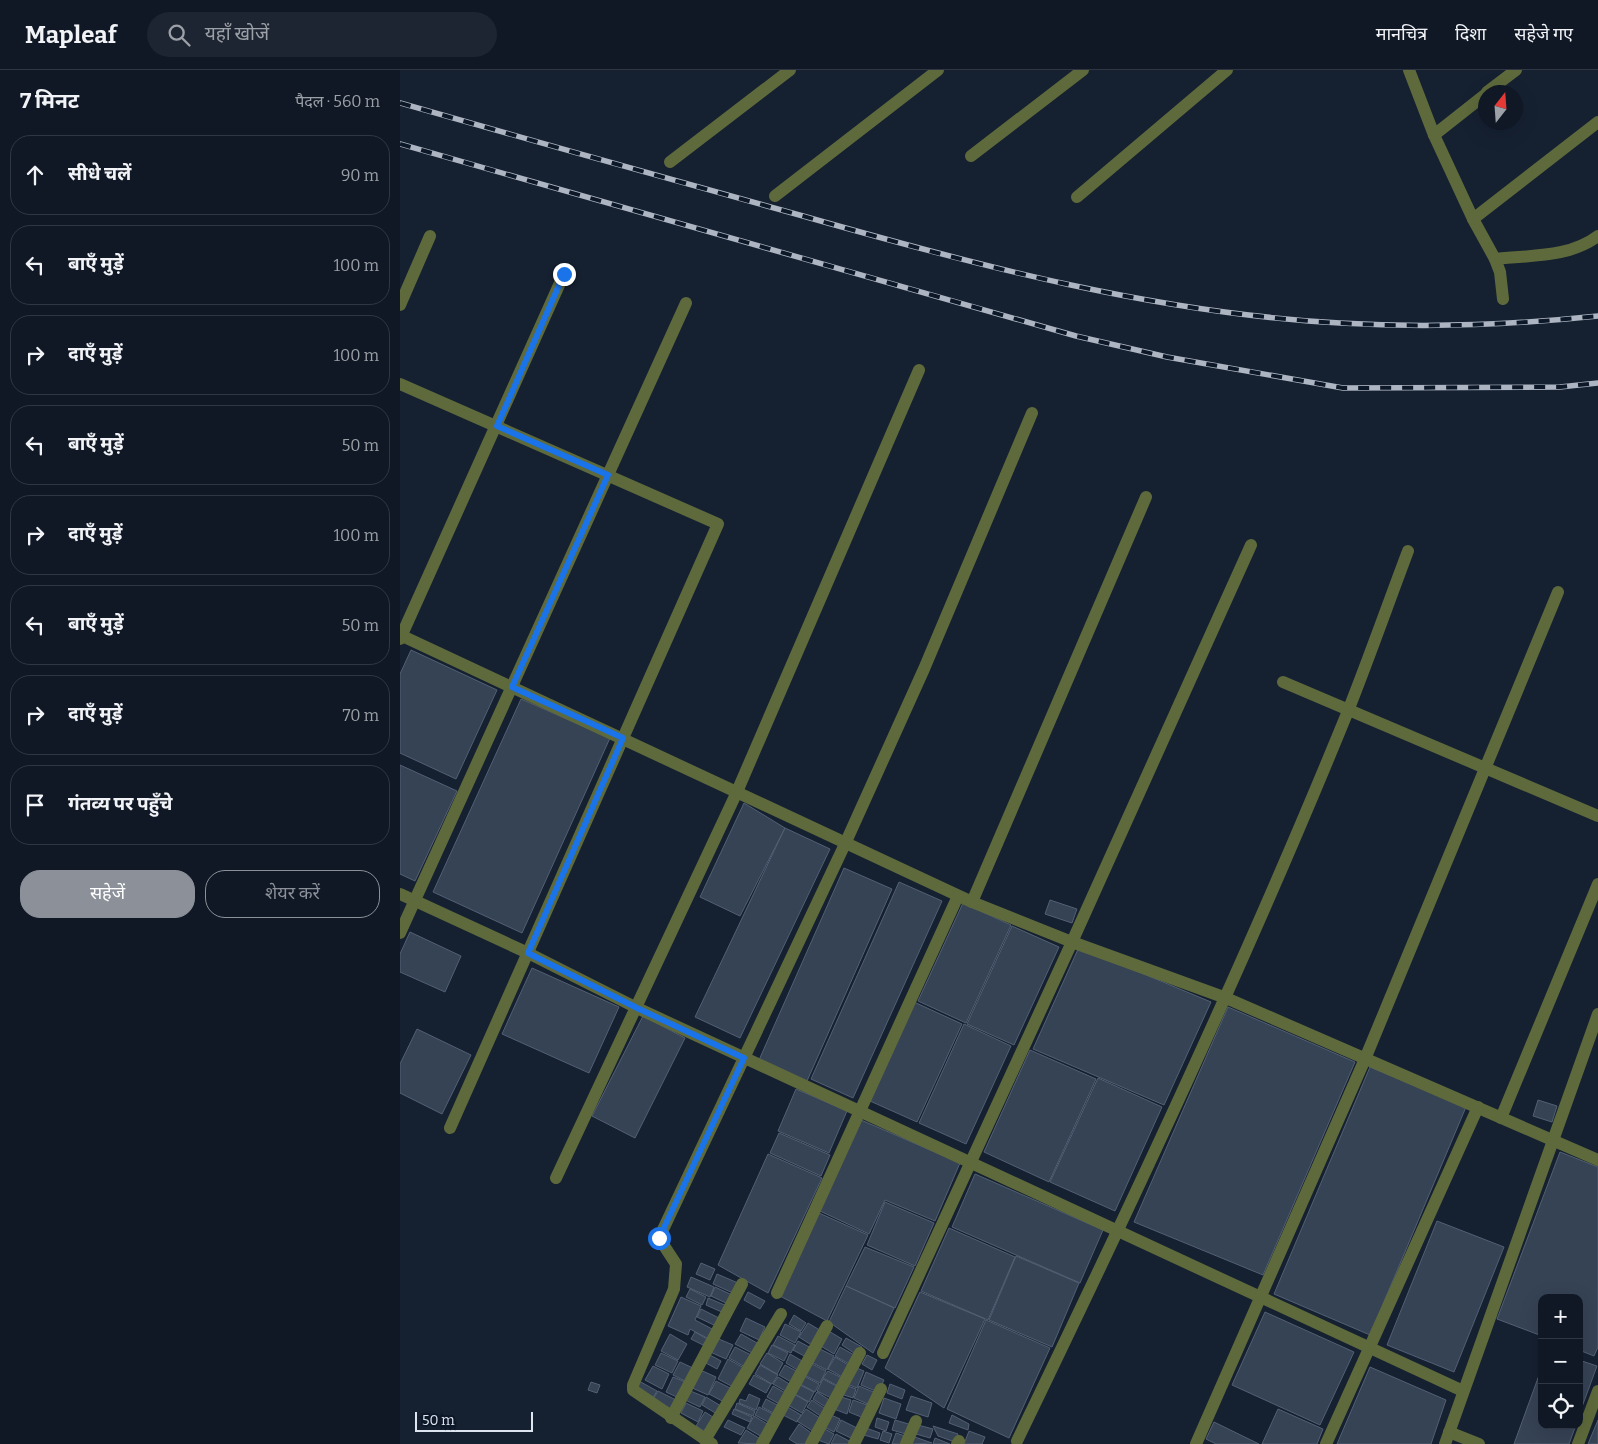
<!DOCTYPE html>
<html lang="hi">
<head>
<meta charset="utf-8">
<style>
	:root { --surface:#101825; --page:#1e2532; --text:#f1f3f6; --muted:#9ca0a7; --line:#303742; --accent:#8c9099 }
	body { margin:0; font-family:Bitter,"Noto Sans Devanagari",serif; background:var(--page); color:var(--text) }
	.controls { position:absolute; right:15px; bottom:15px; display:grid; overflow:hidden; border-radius:10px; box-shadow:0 5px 20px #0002 }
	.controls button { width:45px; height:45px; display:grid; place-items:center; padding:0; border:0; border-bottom:1px solid var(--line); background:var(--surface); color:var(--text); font:25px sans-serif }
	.compass { position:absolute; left:1078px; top:15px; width:45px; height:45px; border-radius:50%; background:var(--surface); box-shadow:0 5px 20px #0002; rotate:17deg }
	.scale { position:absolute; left:15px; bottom:12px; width:118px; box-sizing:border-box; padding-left:5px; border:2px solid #dde5f0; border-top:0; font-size:14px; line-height:18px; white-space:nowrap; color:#dde5f0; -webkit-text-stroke:4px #0c1727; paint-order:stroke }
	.stop { position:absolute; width:15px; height:15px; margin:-11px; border:4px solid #1a73e8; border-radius:50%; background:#fff }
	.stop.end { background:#1a73e8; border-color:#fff; box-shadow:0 1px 5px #0008 }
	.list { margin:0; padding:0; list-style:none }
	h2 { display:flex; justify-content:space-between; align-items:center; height:65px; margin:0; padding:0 20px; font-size:21px }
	h2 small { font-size:16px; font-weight:400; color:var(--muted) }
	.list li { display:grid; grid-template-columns:32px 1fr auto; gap:15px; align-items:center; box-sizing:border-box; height:80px; margin:0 10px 10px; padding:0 10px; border:1px solid var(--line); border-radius:20px }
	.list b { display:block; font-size:19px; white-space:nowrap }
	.list em { font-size:16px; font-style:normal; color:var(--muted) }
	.actions { display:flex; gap:10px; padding:15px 20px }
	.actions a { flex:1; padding:11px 0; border:1px solid var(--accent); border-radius:20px; text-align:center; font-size:18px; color:var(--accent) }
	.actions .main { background:var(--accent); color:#fff }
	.icon { flex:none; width:28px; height:28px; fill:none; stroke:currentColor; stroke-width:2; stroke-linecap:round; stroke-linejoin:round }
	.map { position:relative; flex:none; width:1198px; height:1374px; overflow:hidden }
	header { display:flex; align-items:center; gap:30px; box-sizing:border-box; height:70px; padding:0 25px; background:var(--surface); border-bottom:1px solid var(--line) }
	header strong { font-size:24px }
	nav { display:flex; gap:28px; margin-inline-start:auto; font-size:18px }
	.search { width:350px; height:45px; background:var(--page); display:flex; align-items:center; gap:12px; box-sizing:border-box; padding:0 18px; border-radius:28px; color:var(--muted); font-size:19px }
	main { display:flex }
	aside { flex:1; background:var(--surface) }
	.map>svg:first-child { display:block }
	.building { fill:#364355; stroke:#536074 }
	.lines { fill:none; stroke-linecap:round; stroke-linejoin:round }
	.minor { stroke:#5e6a3b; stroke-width:12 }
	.rail-casing { stroke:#acb5c1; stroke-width:5.5 }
	.rail { stroke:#0c1727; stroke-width:4; stroke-dasharray:11; stroke-linecap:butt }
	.route { stroke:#1a73e8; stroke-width:6 }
</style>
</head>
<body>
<header>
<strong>Mapleaf</strong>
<div class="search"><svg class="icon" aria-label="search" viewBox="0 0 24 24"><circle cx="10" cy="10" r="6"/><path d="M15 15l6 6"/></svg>यहाँ खोजें</div>
<nav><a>मानचित्र</a><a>दिशा</a><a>सहेजे गए</a></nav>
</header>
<main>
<aside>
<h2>7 मिनट<small>पैदल · 560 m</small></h2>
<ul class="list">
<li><svg class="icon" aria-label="ahead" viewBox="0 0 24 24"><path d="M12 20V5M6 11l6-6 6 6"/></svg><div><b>सीधे चलें</b></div><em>90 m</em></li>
<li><svg class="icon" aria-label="left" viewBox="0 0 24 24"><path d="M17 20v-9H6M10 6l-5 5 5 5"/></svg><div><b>बाएँ मुड़ें</b></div><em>100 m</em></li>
<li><svg class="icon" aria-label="right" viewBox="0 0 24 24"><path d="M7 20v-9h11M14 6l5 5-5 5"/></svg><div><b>दाएँ मुड़ें</b></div><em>100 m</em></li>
<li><svg class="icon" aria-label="left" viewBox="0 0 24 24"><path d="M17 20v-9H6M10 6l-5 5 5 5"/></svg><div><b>बाएँ मुड़ें</b></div><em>50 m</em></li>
<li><svg class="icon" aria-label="right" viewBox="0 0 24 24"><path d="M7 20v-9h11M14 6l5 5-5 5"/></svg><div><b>दाएँ मुड़ें</b></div><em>100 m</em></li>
<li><svg class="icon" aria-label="left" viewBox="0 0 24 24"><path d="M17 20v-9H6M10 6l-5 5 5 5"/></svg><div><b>बाएँ मुड़ें</b></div><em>50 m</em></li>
<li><svg class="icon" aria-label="right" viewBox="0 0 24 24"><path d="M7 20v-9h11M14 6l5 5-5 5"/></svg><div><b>दाएँ मुड़ें</b></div><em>70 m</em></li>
<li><svg class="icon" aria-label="arrive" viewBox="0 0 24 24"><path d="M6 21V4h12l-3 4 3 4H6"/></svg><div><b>गंतव्य पर पहुँचे</b></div></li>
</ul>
<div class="actions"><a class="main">सहेजें</a><a>शेयर करें</a></div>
</aside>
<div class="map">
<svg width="1198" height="1374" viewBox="0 0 1198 1374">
	<rect width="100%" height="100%" fill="#152031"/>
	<!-- building -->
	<g class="building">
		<polygon points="11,580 97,620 56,709 0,683 0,604"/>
		<polygon points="121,629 210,668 122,863 33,822"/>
		<polygon points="0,695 57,721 15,811 0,804"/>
		<polygon points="344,733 385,758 340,846 300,827"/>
		<polygon points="385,758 430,779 340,968 295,947"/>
		<polygon points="444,798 492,819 407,1011 359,990"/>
		<polygon points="499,812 542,831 453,1028 411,1009"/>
		<polygon points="650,830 677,839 672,853 645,844"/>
		<polygon points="563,833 611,855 566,953 518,931"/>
		<polygon points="612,856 659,877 614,975 567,954"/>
		<polygon points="10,862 61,886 45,922 0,902 0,884"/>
		<polygon points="679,877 811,932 764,1035 633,979"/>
		<polygon points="132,898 219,937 189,1003 102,964"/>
		<polygon points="514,932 562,954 517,1052 470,1031"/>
		<polygon points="828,937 955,992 863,1205 734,1152"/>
		<polygon points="243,946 285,968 235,1068 192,1046"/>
		<polygon points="564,954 611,976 566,1074 519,1053"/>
		<polygon points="17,959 71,985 42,1044 0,1023 0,994"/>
		<polygon points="630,980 696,1009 649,1112 584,1082"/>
		<polygon points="970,997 1066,1037 970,1265 874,1224"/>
		<polygon points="698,1008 762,1037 715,1141 650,1112"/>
		<polygon points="396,1019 447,1041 429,1083 378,1061"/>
		<polygon points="1138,1030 1157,1036 1152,1052 1133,1046"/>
		<polygon points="461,1050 560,1093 535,1151 485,1130 469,1164 420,1141"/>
		<polygon points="379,1063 430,1085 421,1106 370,1083"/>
		<polygon points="1160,1082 1198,1097 1198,1277 1194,1286 1179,1280 1179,1228 1142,1228 1142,1266 1097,1249"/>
		<polygon points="368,1084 422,1108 368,1223 318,1195"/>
		<polygon points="575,1104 703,1160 680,1213 552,1157"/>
		<polygon points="485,1132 534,1153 515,1196 467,1175"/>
		<polygon points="419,1143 468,1165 427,1251 380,1226"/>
		<polygon points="1037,1151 1104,1177 1054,1302 987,1275"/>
		<polygon points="549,1158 615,1187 588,1250 521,1221"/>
		<polygon points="465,1177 514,1197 495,1238 446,1216"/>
		<polygon points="616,1186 679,1213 652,1277 589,1250"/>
		<polygon points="301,1193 315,1199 310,1210 296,1204"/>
		<polygon points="317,1204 338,1213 333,1223 313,1214"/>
		<polygon points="291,1207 314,1217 310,1227 287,1217"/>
		<polygon points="446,1216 494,1238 473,1283 429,1252"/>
		<polygon points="315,1217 332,1225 328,1234 311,1226"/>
		<polygon points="290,1219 306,1227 302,1235 286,1227"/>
		<polygon points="348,1222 365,1231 360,1239 344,1230"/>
		<polygon points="520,1222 585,1249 544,1338 485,1298"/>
		<polygon points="281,1227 301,1236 295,1250 314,1260 309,1269 290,1259 288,1265 268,1256"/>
		<polygon points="308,1228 327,1236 324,1243 306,1235"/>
		<polygon points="301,1239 319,1248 316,1256 297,1247"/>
		<polygon points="865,1242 954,1282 920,1355 832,1315"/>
		<polygon points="394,1245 406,1253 401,1261 389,1254"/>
		<polygon points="346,1248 365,1257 359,1270 340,1261"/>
		<polygon points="586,1250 650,1278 609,1368 547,1339"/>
		<polygon points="408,1253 423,1262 413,1276 399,1267"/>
		<polygon points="385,1254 401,1262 395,1273 380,1265"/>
		<polygon points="427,1260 442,1269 434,1284 419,1275"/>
		<polygon points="295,1262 307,1269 303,1275 291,1269"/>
		<polygon points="270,1264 287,1274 278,1290 261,1281"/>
		<polygon points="341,1264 357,1273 352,1283 335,1274"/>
		<polygon points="378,1266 395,1275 391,1283 373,1275"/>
		<polygon points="314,1267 333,1275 326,1289 308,1281"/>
		<polygon points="446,1268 462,1277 457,1285 442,1275"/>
		<polygon points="398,1271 411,1278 406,1287 393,1280"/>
		<polygon points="372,1275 388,1283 384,1291 368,1283"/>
		<polygon points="335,1277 351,1285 345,1297 329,1288"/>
		<polygon points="416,1277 434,1286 427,1300 409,1291"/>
		<polygon points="440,1277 456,1286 451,1295 435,1286"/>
		<polygon points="261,1283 278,1291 272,1303 255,1295"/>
		<polygon points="367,1283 383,1293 377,1304 360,1294"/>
		<polygon points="308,1284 321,1291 317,1299 304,1292"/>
		<polygon points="390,1284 404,1292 399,1301 386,1293"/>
		<polygon points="467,1285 477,1290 472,1300 462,1294"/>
		<polygon points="435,1287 450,1296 444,1308 428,1299"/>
		<polygon points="328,1289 344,1298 333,1317 318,1309"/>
		<polygon points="1179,1290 1197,1296 1179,1345"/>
		<polygon points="280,1292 295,1299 289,1313 273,1305"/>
		<polygon points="408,1292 426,1301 420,1313 402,1304"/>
		<polygon points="360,1295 378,1305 372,1314 355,1304"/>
		<polygon points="385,1295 398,1302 393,1313 379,1305"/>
		<polygon points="253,1296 269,1304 262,1319 245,1310"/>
		<polygon points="454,1297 464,1301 457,1318 447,1314"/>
		<polygon points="970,1297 1046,1330 1031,1374 937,1374"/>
		<polygon points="1142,1297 1142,1355 1176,1355 1169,1374 1114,1374"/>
		<polygon points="298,1299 316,1307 308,1325 290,1317"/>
		<polygon points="428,1301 442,1308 438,1316 423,1308"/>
		<polygon points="466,1302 484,1310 478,1322 461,1315"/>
		<polygon points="354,1305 371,1314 366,1323 349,1314"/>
		<polygon points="402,1305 419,1314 415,1322 398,1313"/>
		<polygon points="273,1307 288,1313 281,1329 266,1322"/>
		<polygon points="378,1307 391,1315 387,1322 373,1314"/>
		<polygon points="423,1309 438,1317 431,1328 417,1321"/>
		<polygon points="239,1311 257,1321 251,1331 234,1320"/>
		<polygon points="316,1311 332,1319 324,1332 309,1324"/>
		<polygon points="191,1312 200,1315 197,1323 188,1320"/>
		<polygon points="398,1314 414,1322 409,1332 393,1323"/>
		<polygon points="490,1314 505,1320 502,1329 487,1323"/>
		<polygon points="445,1315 456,1319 453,1328 441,1324"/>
		<polygon points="373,1316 387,1324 381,1335 367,1327"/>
		<polygon points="459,1316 476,1323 470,1335 454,1328"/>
		<polygon points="288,1320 305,1327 300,1337 283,1329"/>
		<polygon points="258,1321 276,1330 271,1339 253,1329"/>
		<polygon points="417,1322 431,1331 427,1338 413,1329"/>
		<polygon points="392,1323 408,1332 402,1343 386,1334"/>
		<polygon points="349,1324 360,1329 356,1340 339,1333 340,1329 346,1331"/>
		<polygon points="438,1326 451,1330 447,1344 434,1339"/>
		<polygon points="511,1326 532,1333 528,1347 506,1340"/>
		<polygon points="306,1327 321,1336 317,1344 302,1335"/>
		<polygon points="484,1328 501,1334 496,1349 479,1343"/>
		<polygon points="366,1329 379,1336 375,1344 362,1337"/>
		<polygon points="412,1330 427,1340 422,1347 407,1337"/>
		<polygon points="453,1330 470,1336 466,1349 449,1342"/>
		<polygon points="286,1333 303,1341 298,1352 281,1343"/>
		<polygon points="337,1333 355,1341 353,1346 335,1339"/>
		<polygon points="386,1336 401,1345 397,1352 381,1344"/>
		<polygon points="359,1337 375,1345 370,1353 355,1345"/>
		<polygon points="334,1339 352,1347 350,1352 332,1344"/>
		<polygon points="406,1339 423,1350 414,1362 397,1351"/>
		<polygon points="878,1339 923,1359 917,1374 862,1374"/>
		<polygon points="305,1342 316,1349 307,1363 296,1356"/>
		<polygon points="429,1344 440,1349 434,1362 422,1356"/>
		<polygon points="552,1345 569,1354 568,1360 549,1353"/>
		<polygon points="354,1346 369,1355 362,1367 347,1358"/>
		<polygon points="477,1348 489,1352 486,1361 475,1357"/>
		<polygon points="328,1350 345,1358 341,1365 324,1357"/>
		<polygon points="441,1350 459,1359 453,1369 436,1361"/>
		<polygon points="495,1350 512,1355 509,1365 492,1360"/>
		<polygon points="1198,1350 1198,1374 1188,1374"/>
		<polygon points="814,1352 859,1374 816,1374 806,1369"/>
		<polygon points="399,1354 414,1365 407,1374 397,1374 389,1369"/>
		<polygon points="518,1355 533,1359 530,1368 516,1364"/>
		<polygon points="533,1356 558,1364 555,1372 538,1366"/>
		<polygon points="421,1357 434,1364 429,1374 415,1369"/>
		<polygon points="466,1358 480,1363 478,1369 464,1365"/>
		<polygon points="346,1360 362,1370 360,1374 338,1373"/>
		<polygon points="483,1361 492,1364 489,1373 480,1370"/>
		<polygon points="569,1361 585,1367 582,1374 564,1374"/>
		<polygon points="496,1363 505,1366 503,1374 492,1374"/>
		<polygon points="436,1364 453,1373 452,1374 431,1374"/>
		<polygon points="512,1366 532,1373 510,1374"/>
		<polygon points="535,1368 550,1374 533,1374"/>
	</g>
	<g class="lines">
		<!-- minor -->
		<g class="minor">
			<polyline points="1009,0 1034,65 1073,149 1095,189 1100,202 1103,229"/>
			<polyline points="1087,22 1116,0"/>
			<polyline points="1034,65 1086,24"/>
			<polyline points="571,86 683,0"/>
			<polyline points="270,92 390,0"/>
			<polyline points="375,126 538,0"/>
			<polyline points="677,127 827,0"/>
			<polyline points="1073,149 1198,52"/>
			<path d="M1095,189C1130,185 1169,188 1198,166"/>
			<polyline points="0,235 30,166"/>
			<polyline points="0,314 318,454 50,1058"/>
			<polyline points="0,565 572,832 672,872 826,928 1198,1090"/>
			<polyline points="0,569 164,204"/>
			<polyline points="883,612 1198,746"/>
			<polyline points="0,824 128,883 237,938 1063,1321"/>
			<polyline points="572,832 746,427"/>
			<polyline points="0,863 286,233"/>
			<polyline points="1101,1048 1198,814"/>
			<polyline points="156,1108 336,724 519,300"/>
			<polyline points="377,1223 558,826"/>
			<polyline points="483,1283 672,872 851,475"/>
			<polyline points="271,1348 342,1214"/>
			<polyline points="1049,1362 1079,1374"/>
			<polyline points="305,1370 381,1244"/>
			<path d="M617,1371C733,1131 847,889 948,641C969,588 988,534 1008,481"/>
			<polyline points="312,1374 233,1320 233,1315 274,1219 276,1194 259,1168 445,774 524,599 632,343"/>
			<polyline points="362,1374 427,1256"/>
			<polyline points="411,1374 460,1283"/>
			<polyline points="454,1374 481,1319"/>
			<polyline points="506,1374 516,1351"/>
			<polyline points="557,1374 559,1371"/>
			<polyline points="796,1374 965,989 1158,522"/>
			<polyline points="926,1374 1078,1037"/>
			<polyline points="1045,1374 1198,944"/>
			<polyline points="1178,1374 1198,1321"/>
		</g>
		<defs>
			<g id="rail">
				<path d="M0,33C134,71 269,109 403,146C579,196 756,243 940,253C1026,258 1112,255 1198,246"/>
				<polyline points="0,74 676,266 767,287 943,318 1160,317 1198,313"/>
			</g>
		</defs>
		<!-- rail casing -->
		<use href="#rail" class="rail-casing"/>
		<!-- rail -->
		<use href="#rail" class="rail"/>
	</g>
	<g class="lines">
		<!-- route -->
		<polyline class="route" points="164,204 97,356 208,405 112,617 223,668 128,883 237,938 344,988 259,1168"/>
	</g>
</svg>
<div class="controls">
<button>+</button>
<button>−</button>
<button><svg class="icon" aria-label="locate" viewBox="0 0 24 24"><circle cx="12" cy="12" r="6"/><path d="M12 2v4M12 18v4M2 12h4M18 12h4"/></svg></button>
</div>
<svg class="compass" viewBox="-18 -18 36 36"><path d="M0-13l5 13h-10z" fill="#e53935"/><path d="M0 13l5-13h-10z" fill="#9ca0a7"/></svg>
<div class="scale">50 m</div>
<div class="stop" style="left:259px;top:1168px"></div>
<div class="stop end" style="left:164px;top:204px"></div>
</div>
</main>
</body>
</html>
